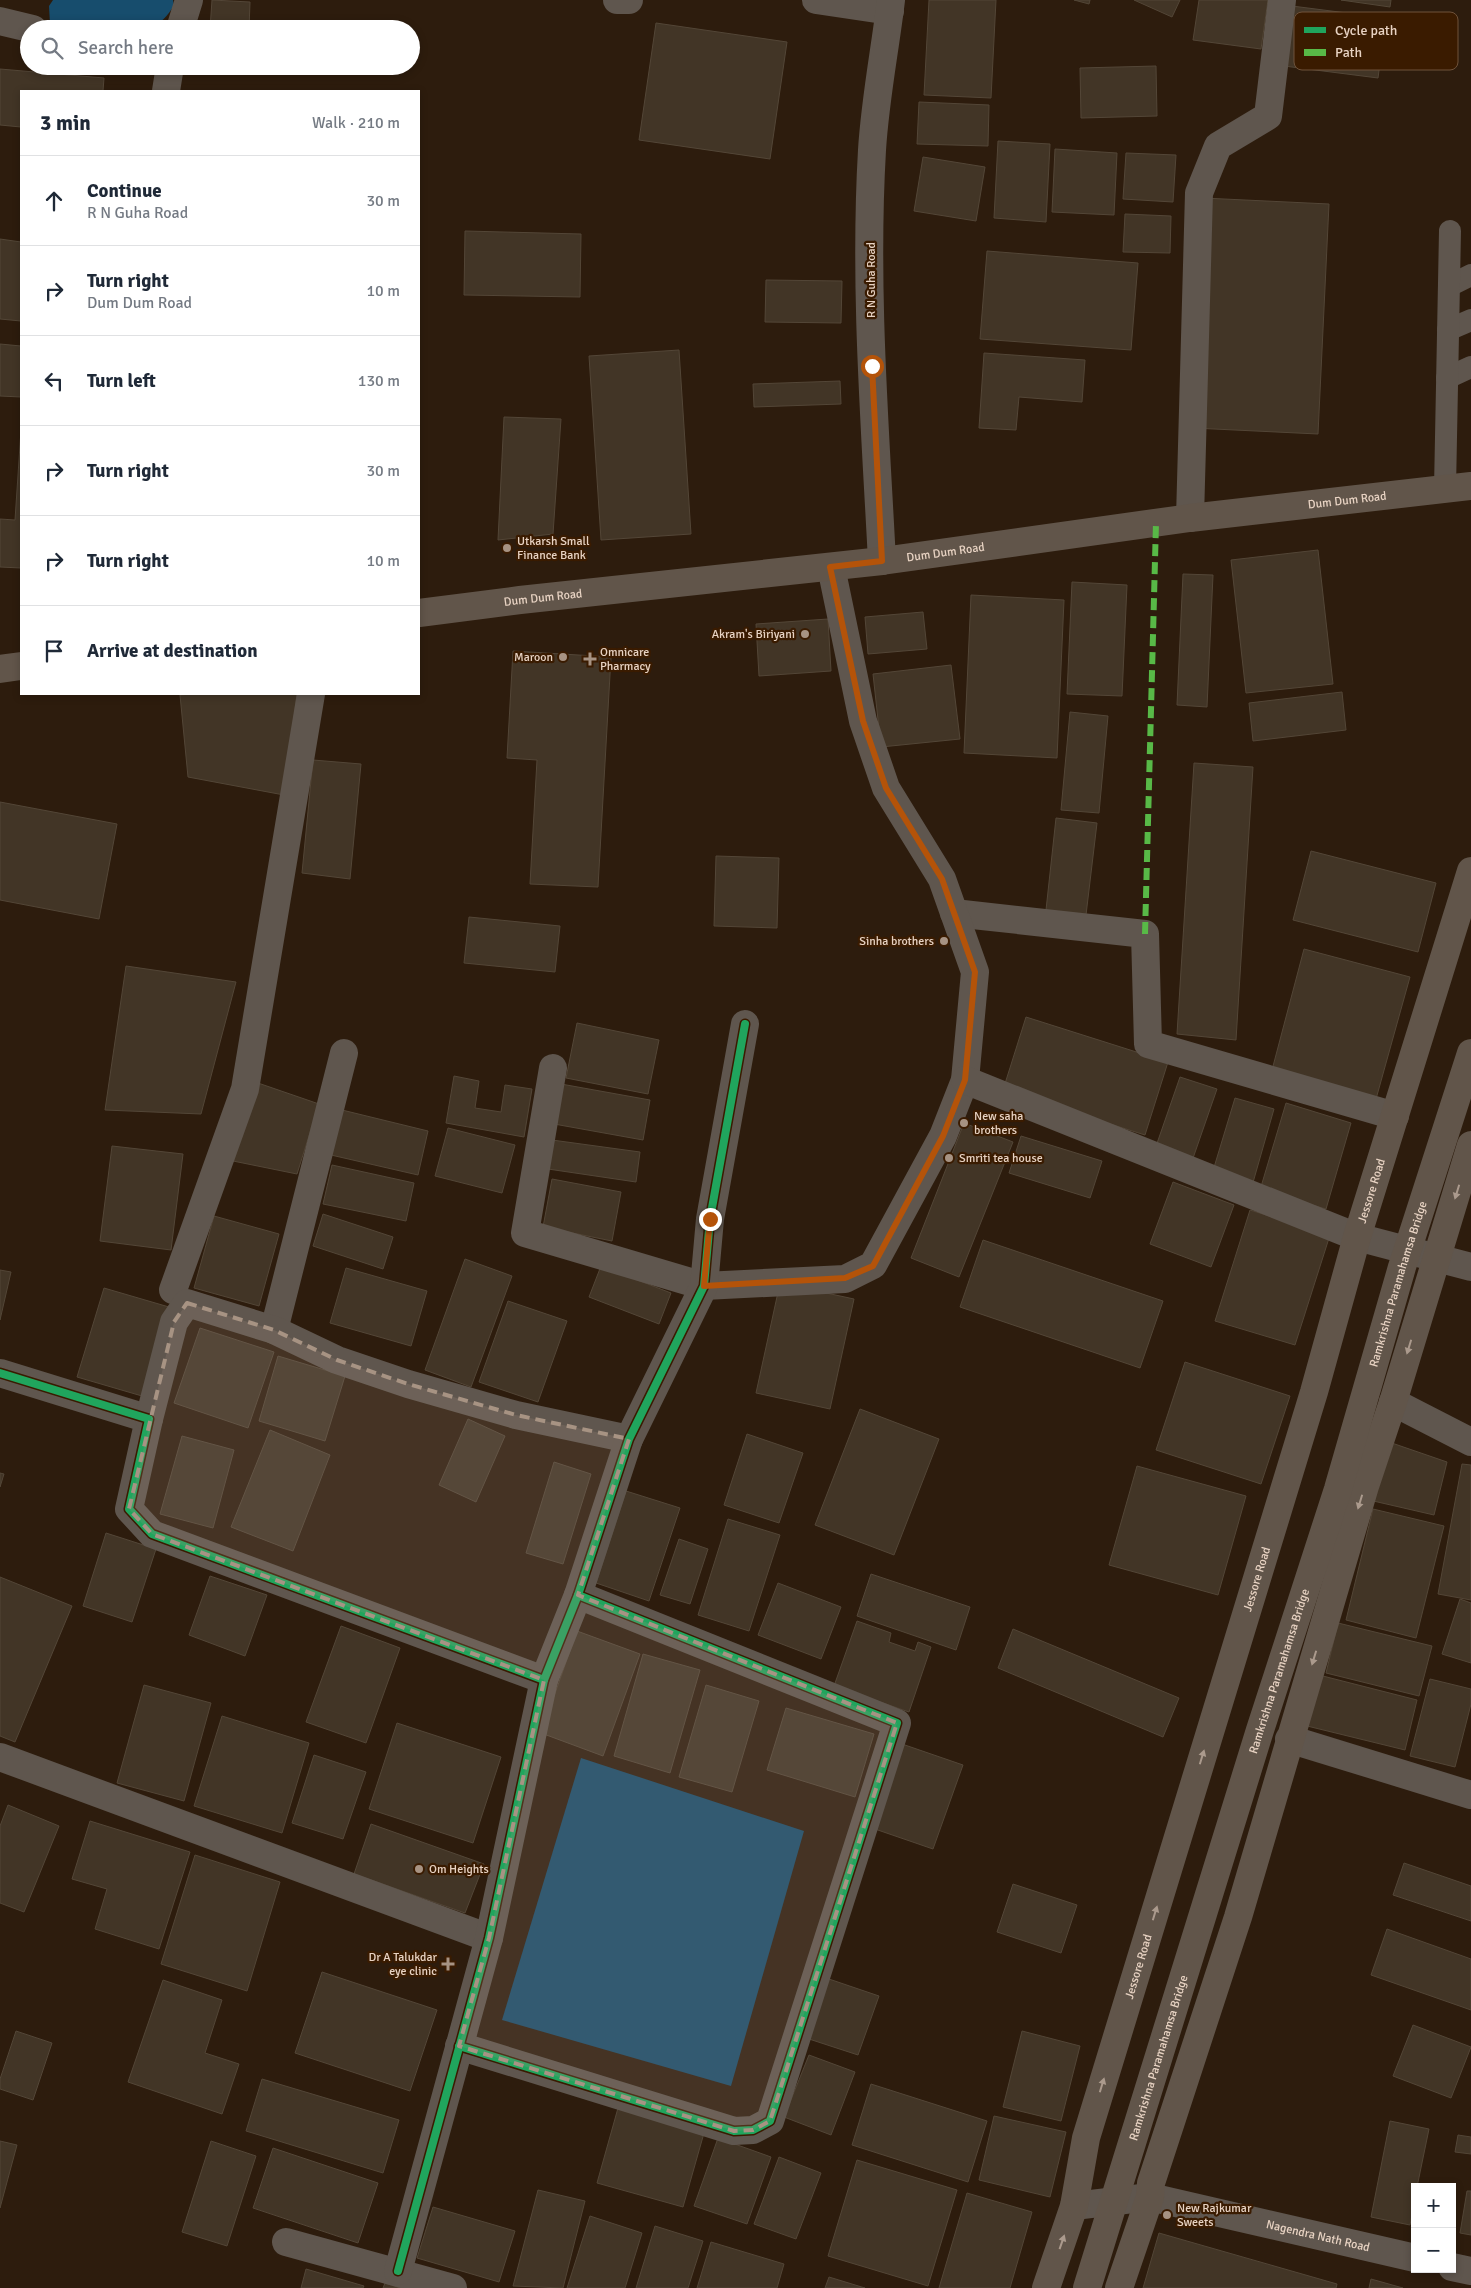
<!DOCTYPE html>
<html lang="en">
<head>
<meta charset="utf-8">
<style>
	:root { --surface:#fff; --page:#f6f6f7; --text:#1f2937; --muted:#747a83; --line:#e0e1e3 }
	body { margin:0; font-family:Signika,sans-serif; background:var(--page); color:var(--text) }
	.controls { position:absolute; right:15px; bottom:15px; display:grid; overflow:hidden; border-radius:0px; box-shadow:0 2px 8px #0003 }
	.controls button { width:45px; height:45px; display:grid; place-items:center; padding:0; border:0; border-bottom:1px solid var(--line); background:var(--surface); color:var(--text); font:25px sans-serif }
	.stop { position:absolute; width:15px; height:15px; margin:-11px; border:4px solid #b45309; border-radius:50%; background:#fff }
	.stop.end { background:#b45309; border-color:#fff; box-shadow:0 1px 5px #0008 }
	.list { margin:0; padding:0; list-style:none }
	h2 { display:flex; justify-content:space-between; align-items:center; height:65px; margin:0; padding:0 20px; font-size:21px }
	h2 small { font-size:16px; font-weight:400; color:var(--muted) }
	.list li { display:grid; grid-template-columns:32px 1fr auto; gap:15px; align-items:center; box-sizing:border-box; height:90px; padding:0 20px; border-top:1px solid var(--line) }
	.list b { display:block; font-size:19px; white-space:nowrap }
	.list p { margin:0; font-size:16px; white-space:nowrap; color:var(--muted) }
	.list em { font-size:16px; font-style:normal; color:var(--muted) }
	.icon { flex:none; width:28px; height:28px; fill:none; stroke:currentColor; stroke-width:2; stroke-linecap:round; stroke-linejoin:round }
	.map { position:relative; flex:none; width:1471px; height:2288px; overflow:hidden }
	.search { position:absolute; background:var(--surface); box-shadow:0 2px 8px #0003; left:20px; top:20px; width:400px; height:55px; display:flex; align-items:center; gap:12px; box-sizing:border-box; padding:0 18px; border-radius:28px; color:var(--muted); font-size:19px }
	.panel { position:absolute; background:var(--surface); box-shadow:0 2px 8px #0003; left:20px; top:90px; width:400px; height:605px; border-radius:0px }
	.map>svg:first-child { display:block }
	.water { fill:#174d6d }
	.building { fill:#423526; stroke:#534637 }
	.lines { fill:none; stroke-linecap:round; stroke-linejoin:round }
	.service { stroke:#5f564e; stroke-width:22 }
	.minor { stroke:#5f564e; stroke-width:28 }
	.tertiary { stroke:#5f564e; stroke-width:28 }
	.primary { stroke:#61554a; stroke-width:28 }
	.primary-bridge { stroke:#61554a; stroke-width:28 }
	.quiet { stroke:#58b947; stroke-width:6; stroke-dasharray:12 6; stroke-linecap:butt }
	.cycleway-casing { stroke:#3a1b00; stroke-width:11 }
	.cycleway { stroke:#20a55d; stroke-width:8 }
	.oneway { fill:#ab9a8d }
	.route { stroke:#b45309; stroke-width:6 }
	.marked { fill:#a79383; fill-opacity:0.2; stroke:#a79383; stroke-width:4; stroke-dasharray:10 6; stroke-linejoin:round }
	.poi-dot { fill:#a79383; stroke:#3a1b00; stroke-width:2 }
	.labels { text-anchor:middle; stroke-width:4.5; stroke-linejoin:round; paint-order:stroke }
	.street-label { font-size:12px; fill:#e8d3c3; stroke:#3a1b00 }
	.poi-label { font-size:12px; fill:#e8d3c3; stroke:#3a1b00; text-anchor:start }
	.key { fill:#3a1b00; stroke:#6e523a; stroke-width:1 }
	.key-label { font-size:14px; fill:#e8d3c3 }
</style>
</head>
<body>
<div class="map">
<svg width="1471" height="2288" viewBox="0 0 1471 2288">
	<rect width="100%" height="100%" fill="#2d1c0d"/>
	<!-- water -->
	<g class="water">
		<path d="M53,0H173L174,6C170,11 166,18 161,21C133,38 81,27 50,24L49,6Z"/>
		<polygon points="581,1758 804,1831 731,2086 502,2020"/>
	</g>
	<!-- building -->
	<g class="building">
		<polygon points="212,0 250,2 249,29 210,29"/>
		<polygon points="929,0 996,0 991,98 924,95"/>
		<polygon points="1074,0 1090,0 1089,4"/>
		<polygon points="1134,0 1180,0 1172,17"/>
		<polygon points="1199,0 1268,0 1261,49 1193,40"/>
		<polygon points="1341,0 1391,0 1390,7"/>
		<polygon points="1292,6 1386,18 1378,78 1284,66"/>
		<polygon points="656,23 787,42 770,159 639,140"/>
		<polygon points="255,27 278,27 255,29"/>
		<polygon points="1156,66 1157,116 1081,118 1080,68"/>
		<polygon points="0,69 104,78 103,91 21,91 21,127 0,125"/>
		<polygon points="919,102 989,105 988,146 917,144"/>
		<polygon points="998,141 1050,144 1046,222 994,218"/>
		<polygon points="1055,149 1117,153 1114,215 1052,212"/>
		<polygon points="1126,153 1176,155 1173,202 1123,199"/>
		<polygon points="923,157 985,167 976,221 914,211"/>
		<polygon points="1203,198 1329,204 1318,434 1193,428"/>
		<polygon points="1125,214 1171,216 1170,253 1123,252"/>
		<polygon points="465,231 581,234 580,297 464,295"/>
		<polygon points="0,239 21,242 21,321 0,319"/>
		<polygon points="987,251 1138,263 1131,350 980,339"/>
		<polygon points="766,280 842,281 841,323 765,322"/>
		<polygon points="0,344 21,346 21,397 0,396"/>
		<polygon points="679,350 691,534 601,540 589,356"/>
		<polygon points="984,353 1085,360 1082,402 1019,397 1016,430 979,428"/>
		<polygon points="840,381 841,404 754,407 753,384"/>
		<polygon points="504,417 561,419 553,534 498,540"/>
		<polygon points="21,430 21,568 0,567 0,519 15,520"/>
		<polygon points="1318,550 1333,684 1246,693 1231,560"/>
		<polygon points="1183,574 1213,575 1207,707 1177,705"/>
		<polygon points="1072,582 1127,585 1122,696 1067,694"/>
		<polygon points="971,595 1064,600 1057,758 964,753"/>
		<polygon points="923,612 927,649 868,654 865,617"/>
		<polygon points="828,619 831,671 759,676 756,624"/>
		<polygon points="513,651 611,657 598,887 530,884 537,760 507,758"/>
		<polygon points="951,665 960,739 881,747 873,674"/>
		<polygon points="1342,692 1346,730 1253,741 1249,703"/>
		<polygon points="191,694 297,694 284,795 188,777 180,695"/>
		<polygon points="1070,712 1108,716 1099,813 1061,810"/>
		<polygon points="313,760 361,764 350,879 302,873"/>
		<polygon points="1194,763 1253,767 1236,1040 1177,1034"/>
		<polygon points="0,802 117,824 99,919 0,900"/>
		<polygon points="1056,818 1097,823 1086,915 1046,910"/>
		<polygon points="1311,851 1436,883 1418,952 1293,920"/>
		<polygon points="716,856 779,858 777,928 714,926"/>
		<polygon points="469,917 560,926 555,972 464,963"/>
		<polygon points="1304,949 1410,977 1376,1099 1272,1070"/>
		<polygon points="126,966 236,982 201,1114 105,1110"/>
		<polygon points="1026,1017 1168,1062 1145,1135 1003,1090"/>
		<polygon points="577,1023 659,1040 648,1094 566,1078"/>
		<polygon points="454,1076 479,1081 475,1108 501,1112 505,1085 532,1089 524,1137 446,1123"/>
		<polygon points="1180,1077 1217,1089 1191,1164 1154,1152"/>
		<polygon points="258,1083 319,1104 297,1174 233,1161"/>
		<polygon points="561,1084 650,1100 643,1140 554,1124"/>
		<polygon points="1235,1098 1274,1109 1252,1186 1212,1174"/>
		<polygon points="1286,1103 1351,1123 1326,1209 1260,1190"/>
		<polygon points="342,1110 428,1131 418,1175 331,1155"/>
		<polygon points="964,1123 1013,1142 959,1277 911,1258"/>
		<polygon points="448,1128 515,1145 502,1193 435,1176"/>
		<polygon points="1021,1136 1102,1161 1090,1198 1009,1173"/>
		<polygon points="552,1140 640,1152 636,1182 548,1169"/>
		<polygon points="112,1146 183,1154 171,1250 100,1241"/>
		<polygon points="332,1165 414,1183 406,1221 323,1204"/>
		<polygon points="552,1179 621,1192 612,1241 543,1227"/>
		<polygon points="1173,1182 1234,1205 1211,1267 1150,1244"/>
		<polygon points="1250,1210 1330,1235 1295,1345 1215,1321"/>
		<polygon points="323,1214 393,1237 383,1269 313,1246"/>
		<polygon points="214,1216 279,1234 259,1306 194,1288"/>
		<polygon points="983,1240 1163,1301 1140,1368 960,1307"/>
		<polygon points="465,1259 512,1276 471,1387 425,1370"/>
		<polygon points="601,1266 671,1293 659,1324 589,1297"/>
		<polygon points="346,1268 427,1291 411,1346 330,1323"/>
		<polygon points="0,1270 11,1272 0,1320"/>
		<polygon points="780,1283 854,1299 830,1409 756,1393"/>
		<polygon points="104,1288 169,1307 142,1396 77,1377"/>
		<polygon points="508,1301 567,1321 538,1402 479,1382"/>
		<polygon points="200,1328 274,1352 248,1428 174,1403"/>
		<polygon points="278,1356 345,1376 325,1441 259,1421"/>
		<polygon points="1185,1362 1290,1396 1261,1484 1156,1450"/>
		<polygon points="860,1409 939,1439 894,1555 815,1525"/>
		<polygon points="468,1419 505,1436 476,1502 439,1485"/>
		<polygon points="270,1430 330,1455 293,1551 231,1527"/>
		<polygon points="747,1434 803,1453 779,1523 724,1505"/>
		<polygon points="182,1436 234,1450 213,1528 160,1514"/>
		<polygon points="1386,1441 1447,1462 1434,1515 1369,1500"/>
		<polygon points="554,1462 591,1474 563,1564 526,1553"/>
		<polygon points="1462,1464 1471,1465 1471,1600 1438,1594"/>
		<polygon points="1137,1466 1246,1496 1218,1595 1109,1565"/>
		<polygon points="0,1473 4,1474 0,1487"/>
		<polygon points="626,1491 680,1508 649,1601 596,1583"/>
		<polygon points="1373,1509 1444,1526 1416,1638 1346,1620"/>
		<polygon points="728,1519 780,1535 749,1631 698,1615"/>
		<polygon points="106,1533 156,1549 132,1622 83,1606"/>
		<polygon points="679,1539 708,1549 690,1604 660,1595"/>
		<polygon points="871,1574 970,1607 956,1650 857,1616"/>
		<polygon points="210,1576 267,1595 245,1656 189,1635"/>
		<polygon points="0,1577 72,1606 15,1742 0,1736"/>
		<polygon points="778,1583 841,1607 821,1659 758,1635"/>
		<polygon points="1460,1599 1471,1603 1471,1663 1442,1654"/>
		<polygon points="857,1621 891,1633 889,1642 915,1651 918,1642 931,1647 909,1712 834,1686"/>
		<polygon points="1338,1623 1432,1646 1419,1696 1326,1673"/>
		<polygon points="341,1626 400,1648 366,1743 306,1722"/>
		<polygon points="1013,1629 1179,1698 1163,1737 998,1668"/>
		<polygon points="577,1631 640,1654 603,1756 541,1733"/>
		<polygon points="643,1654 700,1670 670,1773 614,1756"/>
		<polygon points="1315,1674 1417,1700 1405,1750 1303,1725"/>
		<polygon points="1430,1679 1471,1689 1471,1704 1455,1767 1410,1756"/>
		<polygon points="144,1685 211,1703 184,1801 117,1783"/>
		<polygon points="706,1685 759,1701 732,1792 679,1777"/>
		<polygon points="786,1708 874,1734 855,1797 767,1770"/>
		<polygon points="222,1716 309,1743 282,1833 194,1806"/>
		<polygon points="397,1723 501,1757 473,1843 369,1809"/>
		<polygon points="902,1744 963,1765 933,1849 872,1828"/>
		<polygon points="314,1755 366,1772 343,1839 292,1823"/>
		<polygon points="8,1805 59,1826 24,1912 0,1903 0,1826"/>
		<polygon points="90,1821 190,1852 159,1949 95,1929 107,1889 72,1879"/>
		<polygon points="371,1824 484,1864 465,1913 354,1874"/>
		<polygon points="195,1855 280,1882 247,1991 161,1964"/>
		<polygon points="1404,1863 1471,1886 1471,1921 1393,1895"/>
		<polygon points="1013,1884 1077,1905 1061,1953 997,1932"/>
		<polygon points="1387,1929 1471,1959 1471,2010 1371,1975"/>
		<polygon points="322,1972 437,2010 410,2091 295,2053"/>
		<polygon points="826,1978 879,1996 858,2055 806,2038"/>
		<polygon points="163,1980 222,2000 205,2053 239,2064 222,2114 128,2082"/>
		<polygon points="1413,2025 1471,2047 1451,2098 1393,2076"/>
		<polygon points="16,2031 52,2043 33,2100 0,2089 0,2079"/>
		<polygon points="1022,2031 1080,2046 1061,2121 1003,2107"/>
		<polygon points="809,2055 855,2072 831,2135 784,2117"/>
		<polygon points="262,2079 399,2120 383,2173 246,2131"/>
		<polygon points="871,2084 987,2121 968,2182 852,2145"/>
		<polygon points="618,2108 704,2133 683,2207 597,2183"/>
		<polygon points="994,2116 1066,2132 1050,2197 979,2180"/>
		<polygon points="1390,2121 1429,2129 1417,2187 1415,2187 1415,2199 1410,2225 1371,2217"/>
		<polygon points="1458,2135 1471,2137 1471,2154 1455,2152"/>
		<polygon points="718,2138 771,2157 747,2224 694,2206"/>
		<polygon points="0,2141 17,2145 0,2208"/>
		<polygon points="211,2141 256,2156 227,2246 182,2232"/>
		<polygon points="273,2148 378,2183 358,2243 253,2208"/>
		<polygon points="779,2157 821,2173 796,2239 754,2224"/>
		<polygon points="857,2160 957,2190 928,2286 828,2256"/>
		<polygon points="538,2190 585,2201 563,2288 513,2286"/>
		<polygon points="1467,2191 1471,2191 1471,2235 1460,2233"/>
		<polygon points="967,2193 1032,2212 1010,2288 939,2288"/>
		<polygon points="433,2207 515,2231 499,2282 417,2258"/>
		<polygon points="590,2216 642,2233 625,2288 567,2288"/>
		<polygon points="655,2226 703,2241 688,2288 636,2288"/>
		<polygon points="1159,2233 1337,2284 1336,2288 1143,2288"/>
		<polygon points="711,2242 784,2264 777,2288 697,2288"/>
		<polygon points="306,2269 364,2286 363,2288 301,2288"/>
		<polygon points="829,2277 865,2288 825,2288"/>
		<polygon points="1371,2279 1403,2288 1369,2288"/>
		<polygon points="385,2283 400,2288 383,2288"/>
	</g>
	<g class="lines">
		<!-- service -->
		<g class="service">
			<polyline points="1449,286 1471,275"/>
			<polyline points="1448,330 1471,320"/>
			<polyline points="1447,378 1471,367"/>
			<polyline points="1445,489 1450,231"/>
		</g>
		<!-- minor -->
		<g class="minor">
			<polyline points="617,0 629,0"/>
			<polyline points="816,0 890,11"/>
			<polyline points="0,21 33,29"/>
			<polyline points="180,29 189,0"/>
			<polyline points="166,91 170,66"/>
			<polyline points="1190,518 1199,193 1218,146 1268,116 1282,0"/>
			<polyline points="954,913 1145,934 1148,1044 1395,1116"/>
			<polyline points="553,1068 525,1233 704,1286 845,1279 873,1265 943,1136 965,1080 975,972 942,879 886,788 863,721 831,567"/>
			<polyline points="965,1080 1357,1237"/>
			<polyline points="173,1290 245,1089 311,694"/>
			<polyline points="274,1330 344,1053"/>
			<polyline points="0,1373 149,1419 129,1509 152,1534 544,1680"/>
			<polyline points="1393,1402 1471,1442"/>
			<polyline points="149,1419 174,1322 187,1303 274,1330 337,1360 408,1384 516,1415 629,1439"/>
			<polyline points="1289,1739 1471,1795"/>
			<polyline points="0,1757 489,1938"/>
			<polyline points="459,2046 734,2131 753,2130 770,2121 897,1723 578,1595"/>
			<polyline points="286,2242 453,2288"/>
			<polyline points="398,2271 489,1938 544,1680 578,1595 629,1439 704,1286 710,1219 745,1024"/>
		</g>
		<!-- tertiary -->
		<g class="tertiary">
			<path d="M882,561C875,425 864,287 872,150C875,100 885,50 891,0"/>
			<polyline points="1357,1237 1471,1267"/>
			<path id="s1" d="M1074,2206L1150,2197L1415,2258"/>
			<polyline points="1452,2267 1471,2271"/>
		</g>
		<!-- primary -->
		<g class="primary">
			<path id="s2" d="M419,613L520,600L882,561L1190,518L1471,486"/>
			<polyline points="0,669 21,666"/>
			<path id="s3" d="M1046,2288L1074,2206L1086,2138L1314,1392L1357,1237L1471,871"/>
			<polyline points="1119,2288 1150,2197 1151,2183 1238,1917 1365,1486 1393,1402 1471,1145"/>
		</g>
		<!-- primary-bridge -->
		<path class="primary-bridge" id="s4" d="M1087,2288L1260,1730L1338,1489L1402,1267L1471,1053"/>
		<!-- quiet -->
		<polyline class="quiet" points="1145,934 1156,523"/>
		<defs>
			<g id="cycleway">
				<polyline points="0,1373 149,1419 129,1509 152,1534 544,1680"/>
				<polyline points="459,2046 734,2131 753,2130 770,2121 897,1723 578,1595"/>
				<polyline points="398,2271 489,1938 544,1680 578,1595 629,1439 704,1286 710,1219 745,1024"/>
			</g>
		</defs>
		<!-- cycleway casing -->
		<use href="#cycleway" class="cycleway-casing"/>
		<!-- cycleway -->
		<use href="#cycleway" class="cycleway"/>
	</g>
	<!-- one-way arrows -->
	<defs><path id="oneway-solid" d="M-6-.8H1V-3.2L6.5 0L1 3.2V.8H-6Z" transform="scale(1.25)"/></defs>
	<g class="oneway">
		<use href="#oneway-solid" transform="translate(1457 1192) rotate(107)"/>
		<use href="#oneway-solid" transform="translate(1409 1347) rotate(107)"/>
		<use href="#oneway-solid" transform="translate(1360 1502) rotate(107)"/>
		<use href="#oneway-solid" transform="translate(1314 1658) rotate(107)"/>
		<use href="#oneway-solid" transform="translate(1202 1757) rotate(-73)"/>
		<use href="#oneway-solid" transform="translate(1155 1913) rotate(-73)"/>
		<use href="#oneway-solid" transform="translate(1102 2085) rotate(-73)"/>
		<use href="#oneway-solid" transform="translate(1062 2242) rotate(-71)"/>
	</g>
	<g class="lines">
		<!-- route -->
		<polyline class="route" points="710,1219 704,1286 845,1278 873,1266 943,1136 965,1080 975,972 942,879 886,788 863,721 830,567 882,561 872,366"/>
	</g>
	<!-- marked area -->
	<path class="marked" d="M187,1303L274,1330L337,1360L408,1384L516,1415L629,1439L578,1595L897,1723L770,2121L753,2130L734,2131L459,2046L489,1938L544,1680L152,1534L129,1509L174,1322Z"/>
	<!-- markers -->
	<g class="poi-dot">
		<circle cx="507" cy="548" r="5"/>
		<circle cx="805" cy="634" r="5"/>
		<circle cx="563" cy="657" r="5"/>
		<path d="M587.5 651.5h5v5h5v5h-5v5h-5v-5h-5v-5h5z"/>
		<circle cx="944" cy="941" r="5"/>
		<circle cx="964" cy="1123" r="5"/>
		<circle cx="949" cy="1158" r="5"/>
		<circle cx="419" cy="1869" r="5"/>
		<path d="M445.5 1956.5h5v5h5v5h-5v5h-5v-5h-5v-5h5z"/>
		<circle cx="1167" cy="2215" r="5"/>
	</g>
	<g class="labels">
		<!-- street labels -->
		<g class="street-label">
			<text transform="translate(871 280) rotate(-90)" y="4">R N Guha Road</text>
			<text dy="4" stroke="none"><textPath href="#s2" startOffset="935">Dum Dum Road</textPath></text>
			<text dy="4" stroke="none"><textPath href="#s2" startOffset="530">Dum Dum Road</textPath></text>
			<text dy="4" stroke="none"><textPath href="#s2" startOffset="125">Dum Dum Road</textPath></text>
			<text dy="4" stroke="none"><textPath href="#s3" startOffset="1145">Jessore Road</textPath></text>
			<text dy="4" stroke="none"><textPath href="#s4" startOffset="1051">Ramkrishna Paramahamsa Bridge</textPath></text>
			<text dy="4" stroke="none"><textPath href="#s3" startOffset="740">Jessore Road</textPath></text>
			<text dy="4" stroke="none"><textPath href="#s4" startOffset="646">Ramkrishna Paramahamsa Bridge</textPath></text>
			<text dy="4" stroke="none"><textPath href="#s3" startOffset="335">Jessore Road</textPath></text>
			<text dy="4" stroke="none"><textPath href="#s4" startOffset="241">Ramkrishna Paramahamsa Bridge</textPath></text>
			<text dy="4" stroke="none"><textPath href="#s1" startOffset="249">Nagendra Nath Road</textPath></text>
		</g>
		<!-- poi labels -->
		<g class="poi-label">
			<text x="517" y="545">Utkarsh Small<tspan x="517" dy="14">Finance Bank</tspan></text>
			<text x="795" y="638" text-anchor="end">Akram's Biriyani</text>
			<text x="600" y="656">Omnicare<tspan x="600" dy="14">Pharmacy</tspan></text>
			<text x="553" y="661" text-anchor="end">Maroon</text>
			<text x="934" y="945" text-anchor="end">Sinha brothers</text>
			<text x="974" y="1120">New saha<tspan x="974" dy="14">brothers</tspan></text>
			<text x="959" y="1162">Smriti tea house</text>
			<text x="429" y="1873">Om Heights</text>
			<text x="437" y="1961" text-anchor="end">Dr A Talukdar<tspan x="437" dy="14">eye clinic</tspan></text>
			<text x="1177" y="2212">New Rajkumar<tspan x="1177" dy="14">Sweets</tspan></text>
		</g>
	</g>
	<!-- legend -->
	<rect x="1294" y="12" width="164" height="58" rx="8" class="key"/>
	<rect x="1304" y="27" width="22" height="6" fill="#20a55d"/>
	<rect x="1304" y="49" width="22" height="7" fill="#58b947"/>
	<g class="key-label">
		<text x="1335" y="35">Cycle path</text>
		<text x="1335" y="57">Path</text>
	</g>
</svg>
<div class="controls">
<button>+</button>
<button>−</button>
</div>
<div class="stop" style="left:872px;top:366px"></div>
<div class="stop end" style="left:710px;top:1219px"></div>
<div class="search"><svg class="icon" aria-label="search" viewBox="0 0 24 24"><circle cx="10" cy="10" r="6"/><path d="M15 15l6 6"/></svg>Search here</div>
<section class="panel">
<h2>3 min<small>Walk · 210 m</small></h2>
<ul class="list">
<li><svg class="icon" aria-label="ahead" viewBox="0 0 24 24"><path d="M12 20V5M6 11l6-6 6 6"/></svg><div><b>Continue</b><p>R N Guha Road</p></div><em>30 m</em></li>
<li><svg class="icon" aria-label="right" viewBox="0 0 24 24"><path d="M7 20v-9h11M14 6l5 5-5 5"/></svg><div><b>Turn right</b><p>Dum Dum Road</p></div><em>10 m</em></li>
<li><svg class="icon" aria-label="left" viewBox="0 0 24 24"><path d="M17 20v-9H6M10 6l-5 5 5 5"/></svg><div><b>Turn left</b></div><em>130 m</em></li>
<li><svg class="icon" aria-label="right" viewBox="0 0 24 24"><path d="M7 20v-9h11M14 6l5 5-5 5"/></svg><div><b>Turn right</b></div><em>30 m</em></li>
<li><svg class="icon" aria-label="right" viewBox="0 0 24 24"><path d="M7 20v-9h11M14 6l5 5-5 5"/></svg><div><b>Turn right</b></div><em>10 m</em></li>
<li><svg class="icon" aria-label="arrive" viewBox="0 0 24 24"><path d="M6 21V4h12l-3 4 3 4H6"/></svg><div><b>Arrive at destination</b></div></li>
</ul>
</section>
</div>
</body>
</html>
